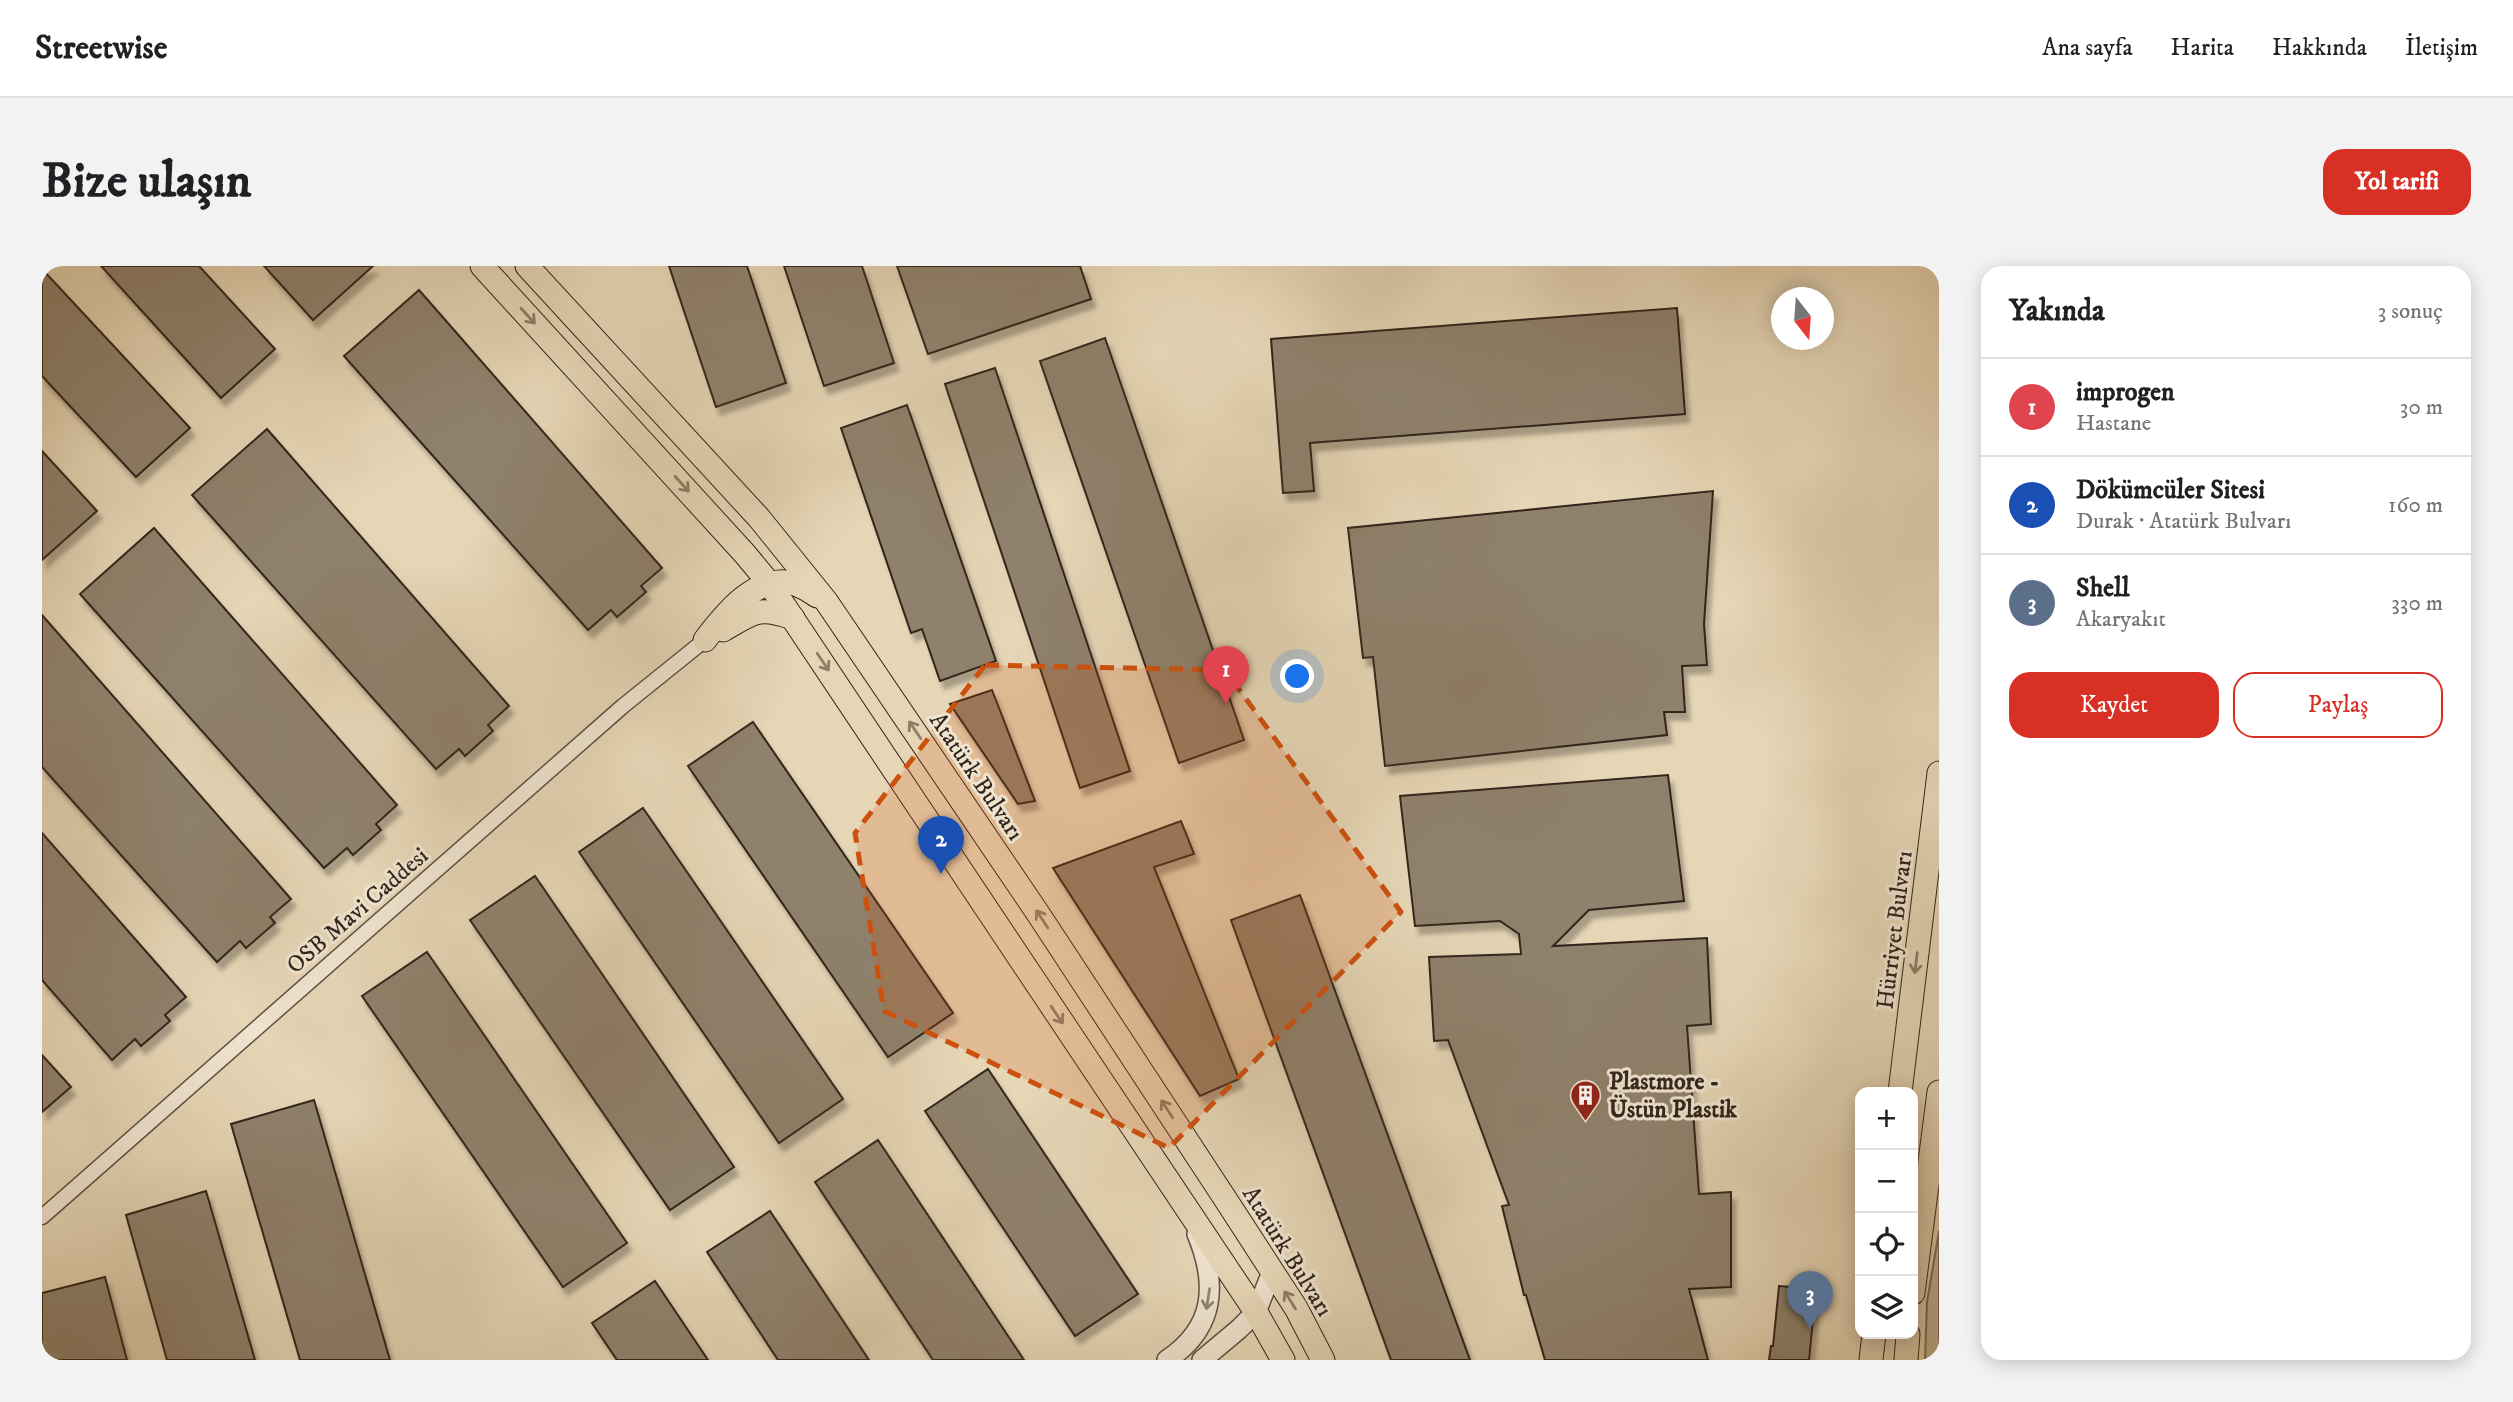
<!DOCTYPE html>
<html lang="tr">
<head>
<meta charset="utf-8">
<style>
	:root { --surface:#fff; --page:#f2f2f2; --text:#202124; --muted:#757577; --line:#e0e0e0; --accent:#d93025 }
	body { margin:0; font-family:"IM FELL DW Pica",serif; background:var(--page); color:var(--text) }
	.controls { position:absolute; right:21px; bottom:21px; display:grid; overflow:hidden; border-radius:14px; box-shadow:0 4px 18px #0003 }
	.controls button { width:63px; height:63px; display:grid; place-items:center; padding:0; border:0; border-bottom:2px solid var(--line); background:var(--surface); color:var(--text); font:35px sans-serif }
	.compass { position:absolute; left:1729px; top:21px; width:63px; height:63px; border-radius:50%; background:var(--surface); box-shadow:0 4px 18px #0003; rotate:163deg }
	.you { position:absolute; left:1256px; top:411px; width:24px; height:24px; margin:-18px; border:5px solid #fff; border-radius:50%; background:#1a73e8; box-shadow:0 0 0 10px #1a73e833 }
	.badge { display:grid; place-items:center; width:46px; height:46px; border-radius:50%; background:var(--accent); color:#fff; font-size:23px; font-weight:700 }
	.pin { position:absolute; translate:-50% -58px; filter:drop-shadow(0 2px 4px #0008) }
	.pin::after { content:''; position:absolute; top:37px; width:24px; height:21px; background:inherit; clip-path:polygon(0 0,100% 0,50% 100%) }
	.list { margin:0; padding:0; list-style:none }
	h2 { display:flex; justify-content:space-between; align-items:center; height:91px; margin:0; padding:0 28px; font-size:30px }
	h2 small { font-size:23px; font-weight:400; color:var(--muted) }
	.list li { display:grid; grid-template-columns:46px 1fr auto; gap:21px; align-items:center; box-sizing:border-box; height:98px; padding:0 28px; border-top:2px solid var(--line) }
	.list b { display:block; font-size:26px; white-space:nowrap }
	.list p { margin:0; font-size:23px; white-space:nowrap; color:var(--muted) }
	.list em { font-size:23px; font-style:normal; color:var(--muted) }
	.actions { display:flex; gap:14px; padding:21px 28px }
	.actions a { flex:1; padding:16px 0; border:2px solid var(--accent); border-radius:21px; text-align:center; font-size:24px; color:var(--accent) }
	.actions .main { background:var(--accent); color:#fff }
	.icon { flex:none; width:38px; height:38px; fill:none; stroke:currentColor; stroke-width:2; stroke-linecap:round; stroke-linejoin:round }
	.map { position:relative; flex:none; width:1897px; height:1094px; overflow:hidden; border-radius:21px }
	header { display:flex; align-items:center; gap:42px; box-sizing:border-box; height:98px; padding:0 35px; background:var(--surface); border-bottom:2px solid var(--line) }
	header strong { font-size:33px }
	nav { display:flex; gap:38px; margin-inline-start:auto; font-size:24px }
	.intro { display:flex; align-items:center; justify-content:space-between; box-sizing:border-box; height:168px; padding:0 42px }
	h1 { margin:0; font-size:49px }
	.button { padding:18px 32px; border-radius:21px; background:var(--accent); color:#fff; font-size:24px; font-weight:700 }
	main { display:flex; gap:42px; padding:0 42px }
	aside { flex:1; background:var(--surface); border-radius:21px; box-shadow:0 4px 18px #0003 }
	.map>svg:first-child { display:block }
	.green { fill:#c7b89c; stroke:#7c6e5c; stroke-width:2 }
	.building { fill:#8f816c; stroke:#31251c; stroke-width:2; filter:url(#shadow) }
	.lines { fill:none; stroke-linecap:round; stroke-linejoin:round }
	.minor-casing { stroke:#5e5142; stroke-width:17 }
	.tertiary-casing { stroke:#5e5142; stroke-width:22 }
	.primary-casing { stroke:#31251c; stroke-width:25 }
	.minor { stroke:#efe4d0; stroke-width:14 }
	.tertiary { stroke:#efe4d0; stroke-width:19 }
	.primary { stroke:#e6d6b6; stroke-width:23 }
	.oneway { stroke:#8c7e69 }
	.oneway2 { stroke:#908476 }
	.marked { fill:#cd510e; fill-opacity:0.2; stroke:#cd510e; stroke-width:5; stroke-dasharray:14 9; stroke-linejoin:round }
	.labels { text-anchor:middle; stroke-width:6; stroke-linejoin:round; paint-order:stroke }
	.street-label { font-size:24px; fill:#31251c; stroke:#efe4d0 }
	.poi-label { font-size:24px; font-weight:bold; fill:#31251c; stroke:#efe4d0; text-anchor:start }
</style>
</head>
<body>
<header>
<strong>Streetwise</strong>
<nav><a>Ana sayfa</a><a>Harita</a><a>Hakkında</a><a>İletişim</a></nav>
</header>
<div class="intro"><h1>Bize ulaşın</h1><a class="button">Yol tarifi</a></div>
<main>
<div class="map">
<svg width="1897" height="1094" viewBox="0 0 1897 1094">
	<defs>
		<filter id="shadow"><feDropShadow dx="4.5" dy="8" stdDeviation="2" flood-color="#0004"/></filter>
	</defs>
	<rect width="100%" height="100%" fill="#e6d6b6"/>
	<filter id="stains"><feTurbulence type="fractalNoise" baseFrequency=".00286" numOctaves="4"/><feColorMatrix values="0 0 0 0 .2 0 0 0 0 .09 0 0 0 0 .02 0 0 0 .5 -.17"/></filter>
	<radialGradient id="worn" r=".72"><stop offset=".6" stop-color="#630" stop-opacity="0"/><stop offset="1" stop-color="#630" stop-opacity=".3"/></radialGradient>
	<!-- green -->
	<polygon class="green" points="1897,965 1897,1094 1883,1094 1885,1036"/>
	<!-- building -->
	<g class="building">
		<polygon points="59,0 157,0 233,83 179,132"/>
		<polygon points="222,0 331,0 271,54"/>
		<polygon points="627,0 705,0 744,117 674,141"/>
		<polygon points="742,0 820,0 852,97 782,120"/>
		<polygon points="855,0 1038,0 1049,33 886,88"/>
		<polygon points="0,3 148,162 94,211 0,110"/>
		<polygon points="377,24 620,302 599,320 604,326 575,351 569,344 546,364 302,90"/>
		<polygon points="1635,42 1643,148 1268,177 1272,225 1241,227 1229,73"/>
		<polygon points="1063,72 1202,474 1137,497 998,95"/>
		<polygon points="953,102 1088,505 1038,522 903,118"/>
		<polygon points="865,139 954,395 898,415 880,363 869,367 799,162"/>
		<polygon points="225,163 467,440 446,459 451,465 423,490 417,483 394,503 150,229"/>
		<polygon points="0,185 55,245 0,294"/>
		<polygon points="1671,225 1662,358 1665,399 1640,400 1643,446 1622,446 1625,469 1343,500 1331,391 1321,392 1306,262"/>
		<polygon points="112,262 355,539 334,558 339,564 311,589 305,582 282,602 38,328"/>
		<polygon points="0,349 249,633 228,651 233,657 204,682 198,675 175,696 0,501"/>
		<polygon points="950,424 993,535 976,538 908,438"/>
		<polygon points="711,456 911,747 846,791 646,500"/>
		<polygon points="1626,509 1642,635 1547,644 1511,680 1665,672 1669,758 1645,760 1657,928 1689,926 1689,1021 1647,1023 1666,1094 1503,1094 1484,1029 1482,1029 1460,940 1467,939 1406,774 1392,775 1387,691 1479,688 1477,668 1458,655 1373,660 1358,530"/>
		<polygon points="601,542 801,833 737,877 537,586"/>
		<polygon points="1139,555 1152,588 1112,601 1197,813 1158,830 1011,602"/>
		<polygon points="0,567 144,731 123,749 128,755 99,780 93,773 70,794 0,714"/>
		<polygon points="493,610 692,901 628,944 428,654"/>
		<polygon points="1258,629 1428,1094 1349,1094 1189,654"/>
		<polygon points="385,686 585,977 521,1021 320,730"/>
		<polygon points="0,789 29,821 0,846"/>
		<polygon points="946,803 1096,1028 1033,1070 883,845"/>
		<polygon points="272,834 348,1094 258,1094 189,858"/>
		<polygon points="836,874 982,1094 891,1094 773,916"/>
		<polygon points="164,925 213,1094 125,1094 84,949"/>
		<polygon points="728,945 827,1094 736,1094 665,986"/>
		<polygon points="63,1011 85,1094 0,1094 0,1027"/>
		<polygon points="613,1015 666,1094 575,1094 550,1057"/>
		<polygon points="1737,1020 1774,1023 1767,1094 1727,1094 1729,1080 1731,1080"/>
	</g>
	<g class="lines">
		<defs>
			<polyline id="minor" points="0,951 581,440 663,374"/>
			<g id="tertiary">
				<path d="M1125,1094C1173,1062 1176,1019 1155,968"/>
				<polyline points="1160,1094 1197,1063 1214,1046 1230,1006"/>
			</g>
			<g id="primary">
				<polyline points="440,0 703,288 727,317 1214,1046 1241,1094"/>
				<polyline points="485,0 717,252 784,335 997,649 1182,931 1254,1042 1281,1094"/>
				<path d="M681,364C712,346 716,340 751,352"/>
				<path d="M663,374C682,349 714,308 751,317C759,320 768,325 775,330"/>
				<polyline points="1858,826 1897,507"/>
				<polyline points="1871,1027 1897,826"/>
				<polyline points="1829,1094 1832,1068"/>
				<polyline points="1864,1094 1866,1068"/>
			</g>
		</defs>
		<!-- minor casing -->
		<use href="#minor" class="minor-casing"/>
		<!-- tertiary casing -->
		<use href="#tertiary" class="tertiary-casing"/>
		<!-- primary casing -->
		<use href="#primary" class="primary-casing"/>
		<!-- minor -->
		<use href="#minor" class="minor"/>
		<!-- tertiary -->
		<use href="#tertiary" class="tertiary"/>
		<!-- primary -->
		<use href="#primary" class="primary"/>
	</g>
	<!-- one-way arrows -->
	<defs><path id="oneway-shaft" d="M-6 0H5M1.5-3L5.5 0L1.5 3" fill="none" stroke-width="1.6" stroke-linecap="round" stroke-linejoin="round" transform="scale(1.75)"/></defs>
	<g class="oneway">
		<use href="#oneway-shaft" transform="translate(486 50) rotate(48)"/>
		<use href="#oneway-shaft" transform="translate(640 218) rotate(48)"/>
		<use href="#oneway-shaft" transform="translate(781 396) rotate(56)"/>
		<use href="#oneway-shaft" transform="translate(873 464) rotate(-124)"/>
		<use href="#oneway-shaft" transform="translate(1000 653) rotate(-123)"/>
		<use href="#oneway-shaft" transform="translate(1874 697) rotate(97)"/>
		<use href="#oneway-shaft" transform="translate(1015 749) rotate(56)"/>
		<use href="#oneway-shaft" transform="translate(1125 843) rotate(-123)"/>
		<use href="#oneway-shaft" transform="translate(1248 1034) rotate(-122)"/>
	</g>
	<use class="oneway2" href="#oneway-shaft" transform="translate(1166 1033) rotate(99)"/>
	<!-- marked area -->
	<path class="marked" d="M943,399L1183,404L1359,646L1127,882L842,745L813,567Z"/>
	<!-- icons -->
	<defs>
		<symbol id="building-pin" viewBox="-11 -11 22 30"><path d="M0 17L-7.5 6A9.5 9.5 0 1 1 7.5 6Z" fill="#8f2418" stroke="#efe4d0"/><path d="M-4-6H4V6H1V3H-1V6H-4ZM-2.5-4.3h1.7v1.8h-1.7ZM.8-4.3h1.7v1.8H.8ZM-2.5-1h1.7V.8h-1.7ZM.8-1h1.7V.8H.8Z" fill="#fff"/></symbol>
	</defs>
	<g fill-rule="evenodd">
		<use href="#building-pin" x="1526" y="812" width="35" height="47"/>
	</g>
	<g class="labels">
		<!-- street labels -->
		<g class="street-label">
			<text transform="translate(935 510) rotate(56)" y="8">Atatürk Bulvarı</text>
			<text transform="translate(315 644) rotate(-41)" y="8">OSB Mavi Caddesi</text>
			<text transform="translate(1852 664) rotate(-83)" y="8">Hürriyet Bulvarı</text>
			<text transform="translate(1246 985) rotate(58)" y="8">Atatürk Bulvarı</text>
		</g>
		<!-- poi labels -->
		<g class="poi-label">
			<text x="1567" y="823">Plastmore -<tspan x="1567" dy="28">Üstün Plastik</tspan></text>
		</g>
	</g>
	<rect width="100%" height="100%" filter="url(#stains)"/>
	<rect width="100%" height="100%" fill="url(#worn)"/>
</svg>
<div class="controls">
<button>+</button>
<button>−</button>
<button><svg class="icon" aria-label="locate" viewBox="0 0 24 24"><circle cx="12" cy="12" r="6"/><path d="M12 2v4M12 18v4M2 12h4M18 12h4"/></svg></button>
<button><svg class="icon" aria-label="layers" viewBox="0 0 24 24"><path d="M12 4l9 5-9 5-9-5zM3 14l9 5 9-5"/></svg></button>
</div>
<svg class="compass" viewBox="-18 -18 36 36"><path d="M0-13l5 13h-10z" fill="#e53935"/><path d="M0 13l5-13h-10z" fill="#757577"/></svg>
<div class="you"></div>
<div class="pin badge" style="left:1184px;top:438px;background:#e0444e">1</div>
<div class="pin badge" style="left:899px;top:608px;background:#1a4fb4">2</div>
<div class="pin badge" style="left:1768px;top:1063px;background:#5c6f8a">3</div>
</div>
<aside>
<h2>Yakında<small>3 sonuç</small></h2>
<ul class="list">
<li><span class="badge" style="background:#e0444e">1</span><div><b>improgen</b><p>Hastane</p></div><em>30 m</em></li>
<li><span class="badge" style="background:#1a4fb4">2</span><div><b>Dökümcüler Sitesi</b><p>Durak · Atatürk Bulvarı</p></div><em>160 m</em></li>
<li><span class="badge" style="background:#5c6f8a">3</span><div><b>Shell</b><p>Akaryakıt</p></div><em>330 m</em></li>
</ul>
<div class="actions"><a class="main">Kaydet</a><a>Paylaş</a></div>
</aside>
</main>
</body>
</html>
